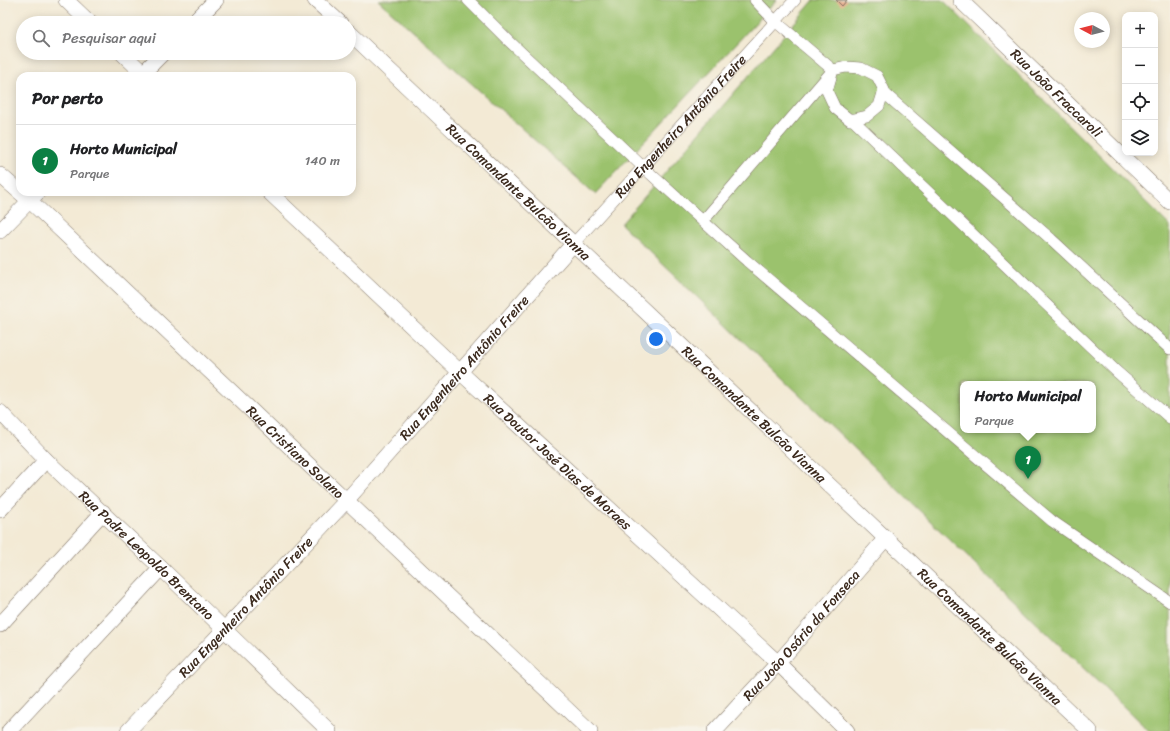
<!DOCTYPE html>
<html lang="pt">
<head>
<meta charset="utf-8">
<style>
	:root { --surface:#fff; --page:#f6f6f6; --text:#202124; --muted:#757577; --line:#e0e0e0; --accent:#0b8043 }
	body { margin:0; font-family:Sriracha,sans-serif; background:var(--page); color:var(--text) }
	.controls { position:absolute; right:12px; top:12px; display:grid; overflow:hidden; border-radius:8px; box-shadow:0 2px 10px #0003 }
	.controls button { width:36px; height:36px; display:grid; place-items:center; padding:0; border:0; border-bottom:1px solid var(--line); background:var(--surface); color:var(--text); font:20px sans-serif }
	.compass { position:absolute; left:1074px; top:12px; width:36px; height:36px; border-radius:50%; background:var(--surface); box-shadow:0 2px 10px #0003; rotate:277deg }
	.you { position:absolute; left:656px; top:339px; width:14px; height:14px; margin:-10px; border:3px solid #fff; border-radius:50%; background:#1a73e8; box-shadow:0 0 0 6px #1a73e833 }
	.badge { display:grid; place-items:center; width:26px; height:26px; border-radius:50%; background:var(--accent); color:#fff; font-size:13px; font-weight:700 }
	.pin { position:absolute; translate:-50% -33px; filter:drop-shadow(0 1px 2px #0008) }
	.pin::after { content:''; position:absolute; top:21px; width:14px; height:12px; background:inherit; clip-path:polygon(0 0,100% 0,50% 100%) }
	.popup { position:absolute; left:960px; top:381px; width:136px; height:52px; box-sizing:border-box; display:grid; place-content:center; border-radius:8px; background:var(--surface); filter:drop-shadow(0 1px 3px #0005); font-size:13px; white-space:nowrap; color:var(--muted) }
	.popup b { font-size:15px; color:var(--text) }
	.popup::after { content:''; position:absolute; left:50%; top:100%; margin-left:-8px; border:8px solid transparent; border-top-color:var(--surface) }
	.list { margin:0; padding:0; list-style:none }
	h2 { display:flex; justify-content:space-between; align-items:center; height:52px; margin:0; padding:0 16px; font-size:17px }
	h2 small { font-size:13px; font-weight:400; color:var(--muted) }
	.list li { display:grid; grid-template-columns:26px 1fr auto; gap:12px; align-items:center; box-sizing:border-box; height:72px; padding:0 16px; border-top:1px solid var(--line) }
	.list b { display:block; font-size:15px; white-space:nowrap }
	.list p { margin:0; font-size:13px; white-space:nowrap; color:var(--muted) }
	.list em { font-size:13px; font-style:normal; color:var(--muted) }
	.icon { flex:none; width:22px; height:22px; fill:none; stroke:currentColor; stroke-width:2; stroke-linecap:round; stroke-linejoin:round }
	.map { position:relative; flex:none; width:1170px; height:731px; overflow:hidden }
	.search { position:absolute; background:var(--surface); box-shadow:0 2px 10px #0003; left:16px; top:16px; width:340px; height:44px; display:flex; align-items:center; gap:10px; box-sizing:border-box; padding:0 14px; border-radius:22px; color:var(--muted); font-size:15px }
	.panel { position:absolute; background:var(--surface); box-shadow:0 2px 10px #0003; left:16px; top:72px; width:340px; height:124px; border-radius:12px }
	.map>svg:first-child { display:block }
	.green { fill:#9bc26d; stroke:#6b7646; fill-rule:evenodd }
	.building { fill:#ea9b75 }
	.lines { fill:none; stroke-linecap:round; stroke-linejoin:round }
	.pedestrian-casing { stroke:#7b6d5e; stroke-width:12 }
	.minor-casing { stroke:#7b6d5e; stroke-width:16 }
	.pedestrian { stroke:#fff; stroke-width:11 }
	.minor { stroke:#fff; stroke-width:15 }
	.labels { text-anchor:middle; stroke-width:4; stroke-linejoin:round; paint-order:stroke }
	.street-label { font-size:14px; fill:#3b2a1e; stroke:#f7f3e8 }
</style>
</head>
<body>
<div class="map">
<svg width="1170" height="731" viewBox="0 0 1170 731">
	<rect width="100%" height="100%" fill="#f7f3e8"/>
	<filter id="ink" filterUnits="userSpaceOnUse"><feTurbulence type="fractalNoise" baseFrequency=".025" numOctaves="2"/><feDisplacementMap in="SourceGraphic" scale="8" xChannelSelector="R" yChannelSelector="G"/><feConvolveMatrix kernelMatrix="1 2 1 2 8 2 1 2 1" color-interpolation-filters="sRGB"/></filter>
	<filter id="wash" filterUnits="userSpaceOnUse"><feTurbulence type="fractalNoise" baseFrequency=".012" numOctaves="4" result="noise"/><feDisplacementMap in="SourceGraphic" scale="16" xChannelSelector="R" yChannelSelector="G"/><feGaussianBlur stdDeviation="0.9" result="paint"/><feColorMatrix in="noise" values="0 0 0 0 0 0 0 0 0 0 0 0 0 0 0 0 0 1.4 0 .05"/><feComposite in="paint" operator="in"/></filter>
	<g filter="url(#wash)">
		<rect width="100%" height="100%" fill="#f3ead5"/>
		<!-- green -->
		<g class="green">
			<polygon points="378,0 777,0 595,194"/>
			<path d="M814,0H943L1170,226V731H1149L621,224ZM963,384H1093V430H963Z"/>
		</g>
		<g id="blocks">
			<!-- building -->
			<polygon class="building" points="836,0 847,0 842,6"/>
		</g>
	</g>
	<g filter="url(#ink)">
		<use href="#blocks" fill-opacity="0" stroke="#7b6d5e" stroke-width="1"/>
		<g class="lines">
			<defs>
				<g id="pedestrian">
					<polyline points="468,0 509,41 643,167 747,261 1052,521 1170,602"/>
					<polyline points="755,0 775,21 833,70"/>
					<polyline points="883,92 1051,239 1170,349"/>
					<polyline points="852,119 1117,372 1170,418"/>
					<polyline points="703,221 833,70 846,67 861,68 877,76 884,90 879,106 867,116 850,120 835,108 827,91 833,70"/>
					<path id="s1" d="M574,243L795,0"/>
				</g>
				<g id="minor">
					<polyline points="66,0 90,23"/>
					<polyline points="315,0 340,23"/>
					<path id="s2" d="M960,0L1170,202"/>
					<polyline points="193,23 216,0"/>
					<path id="s3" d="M349,32L1090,731"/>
					<polyline points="122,53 146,76"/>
					<polyline points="140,76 163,53"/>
					<path id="s4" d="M0,175L30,201L590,731"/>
					<path id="s5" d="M269,192L460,372L778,663L847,731"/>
					<polyline points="0,231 38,192"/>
					<path id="s6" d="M0,412L46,460L161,568L329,731"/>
					<polyline points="0,510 46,460"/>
					<polyline points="0,625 103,512"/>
					<polyline points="9,731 161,568"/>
					<path id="s7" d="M128,731L346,501L574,243"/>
					<path id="s8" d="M715,731L778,663L886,538"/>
				</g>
			</defs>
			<!-- pedestrian casing -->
			<use href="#pedestrian" class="pedestrian-casing"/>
			<!-- minor casing -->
			<use href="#minor" class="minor-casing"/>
			<!-- pedestrian -->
			<use href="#pedestrian" class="pedestrian"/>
			<!-- minor -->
			<use href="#minor" class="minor"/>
		</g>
	</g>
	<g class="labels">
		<!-- street labels -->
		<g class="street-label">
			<text dy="5" stroke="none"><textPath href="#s2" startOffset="134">Rua João Fraccaroli</textPath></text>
			<text dy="5" stroke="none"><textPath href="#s1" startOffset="158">Rua Engenheiro Antônio Freire</textPath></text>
			<text dy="5" stroke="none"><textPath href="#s3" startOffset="233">Rua Comandante Bulcão Vianna</textPath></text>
			<text dy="5" stroke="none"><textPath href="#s7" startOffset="495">Rua Engenheiro Antônio Freire</textPath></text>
			<text dy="5" stroke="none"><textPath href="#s3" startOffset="557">Rua Comandante Bulcão Vianna</textPath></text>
			<text dy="5" stroke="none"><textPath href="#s4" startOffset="405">Rua Cristiano Solano</textPath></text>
			<text dy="5" stroke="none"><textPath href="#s5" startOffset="395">Rua Doutor José Dias de Moraes</textPath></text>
			<text dy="5" stroke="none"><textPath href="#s6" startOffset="205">Rua Padre Leopoldo Brentano</textPath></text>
			<text dy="5" stroke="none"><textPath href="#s7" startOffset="171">Rua Engenheiro Antônio Freire</textPath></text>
			<text dy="5" stroke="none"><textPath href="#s8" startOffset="129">Rua João Osório da Fonseca</textPath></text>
			<text dy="5" stroke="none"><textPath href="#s3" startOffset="881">Rua Comandante Bulcão Vianna</textPath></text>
		</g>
	</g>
</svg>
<div class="controls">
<button>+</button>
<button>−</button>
<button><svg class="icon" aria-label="locate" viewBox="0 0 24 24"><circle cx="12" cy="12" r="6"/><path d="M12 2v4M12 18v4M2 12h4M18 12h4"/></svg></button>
<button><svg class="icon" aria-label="layers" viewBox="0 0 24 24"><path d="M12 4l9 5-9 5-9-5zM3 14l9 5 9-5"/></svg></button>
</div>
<svg class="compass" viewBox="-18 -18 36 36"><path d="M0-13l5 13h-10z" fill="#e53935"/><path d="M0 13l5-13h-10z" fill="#757577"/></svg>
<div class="you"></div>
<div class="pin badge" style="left:1028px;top:479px">1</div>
<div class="popup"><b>Horto Municipal</b>Parque</div>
<div class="search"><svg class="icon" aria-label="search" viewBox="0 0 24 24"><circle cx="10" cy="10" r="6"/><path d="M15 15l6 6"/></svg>Pesquisar aqui</div>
<section class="panel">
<h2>Por perto<small></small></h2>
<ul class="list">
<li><span class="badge">1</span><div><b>Horto Municipal</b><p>Parque</p></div><em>140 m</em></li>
</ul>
</section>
</div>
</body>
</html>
